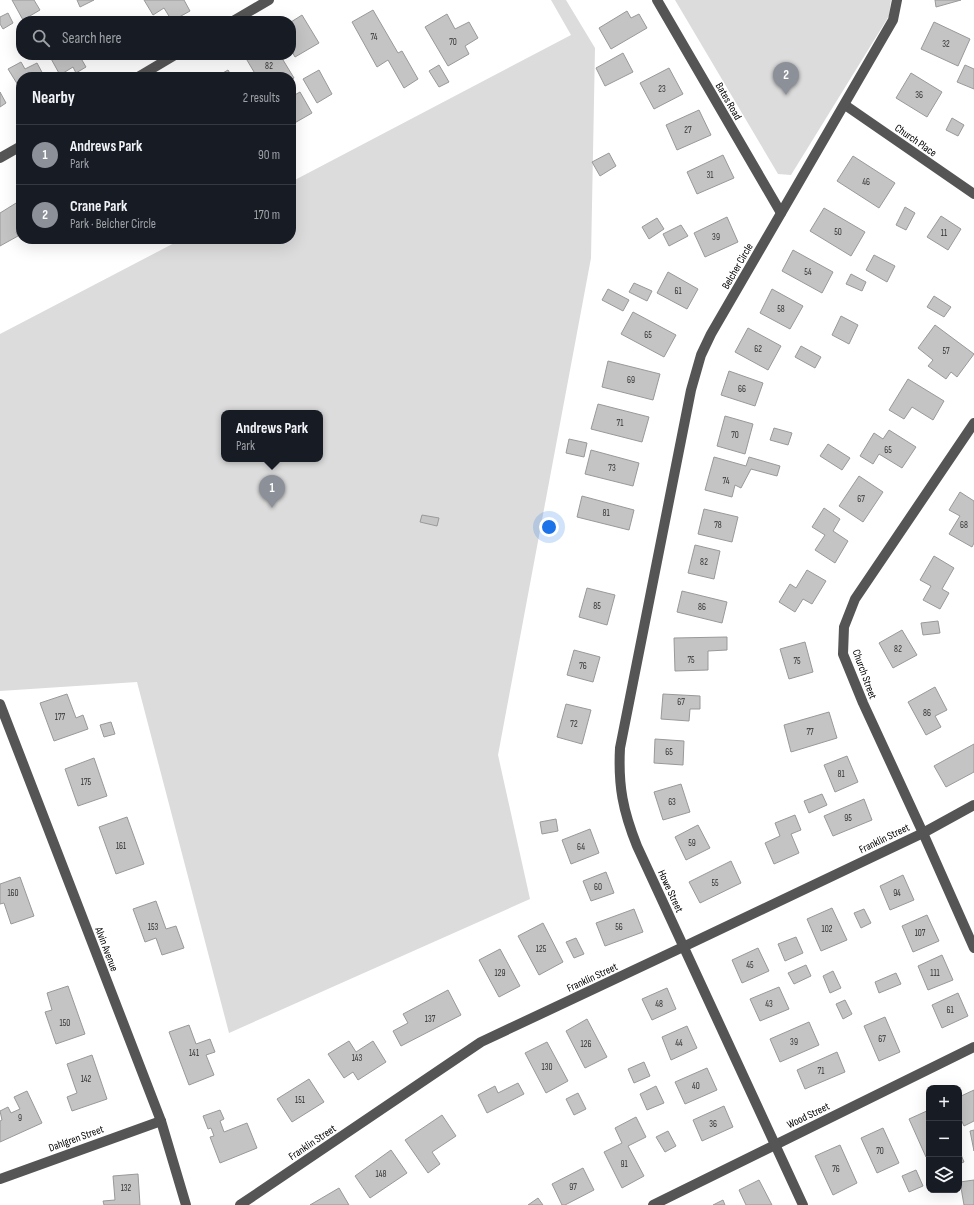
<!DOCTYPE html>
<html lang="en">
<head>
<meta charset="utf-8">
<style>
	:root { --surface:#171b24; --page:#20242c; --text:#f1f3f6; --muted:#9ea1a6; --line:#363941; --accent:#8c9099 }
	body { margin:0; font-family:"Sofia Sans Condensed",sans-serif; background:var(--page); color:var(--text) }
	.controls { position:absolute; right:12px; bottom:12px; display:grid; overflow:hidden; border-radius:8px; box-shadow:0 4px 16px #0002 }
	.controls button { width:36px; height:36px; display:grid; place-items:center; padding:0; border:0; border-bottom:1px solid var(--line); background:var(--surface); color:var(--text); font:20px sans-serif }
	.you { position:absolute; left:549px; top:527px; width:14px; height:14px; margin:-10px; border:3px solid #fff; border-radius:50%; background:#1a73e8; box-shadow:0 0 0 6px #1a73e833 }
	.badge { display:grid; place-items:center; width:26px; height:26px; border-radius:50%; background:var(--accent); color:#fff; font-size:13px; font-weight:700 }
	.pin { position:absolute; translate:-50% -33px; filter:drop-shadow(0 1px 2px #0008) }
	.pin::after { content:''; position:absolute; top:21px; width:14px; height:12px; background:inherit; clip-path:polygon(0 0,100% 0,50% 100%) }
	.popup { position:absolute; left:221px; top:410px; width:102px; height:52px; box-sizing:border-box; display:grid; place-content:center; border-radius:8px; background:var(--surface); filter:drop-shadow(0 1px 3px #0005); font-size:13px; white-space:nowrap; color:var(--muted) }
	.popup b { font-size:15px; color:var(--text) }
	.popup::after { content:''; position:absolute; left:50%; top:100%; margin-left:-8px; border:8px solid transparent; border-top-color:var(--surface) }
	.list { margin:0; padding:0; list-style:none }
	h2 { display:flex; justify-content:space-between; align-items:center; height:52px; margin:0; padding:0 16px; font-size:17px }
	h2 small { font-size:13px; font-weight:400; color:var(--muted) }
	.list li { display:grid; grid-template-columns:26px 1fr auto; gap:12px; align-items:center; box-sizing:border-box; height:60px; padding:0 16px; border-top:1px solid var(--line) }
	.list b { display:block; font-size:15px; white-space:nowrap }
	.list p { margin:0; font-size:13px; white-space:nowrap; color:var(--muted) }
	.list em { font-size:13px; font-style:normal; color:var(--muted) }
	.icon { flex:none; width:22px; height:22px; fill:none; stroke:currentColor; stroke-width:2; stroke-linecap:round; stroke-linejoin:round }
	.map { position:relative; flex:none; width:974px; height:1205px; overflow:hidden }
	.search { position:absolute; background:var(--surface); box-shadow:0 4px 16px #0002; left:16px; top:16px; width:280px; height:44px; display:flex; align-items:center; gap:10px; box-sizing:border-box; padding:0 14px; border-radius:16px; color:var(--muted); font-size:15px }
	.panel { position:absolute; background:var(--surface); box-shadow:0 4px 16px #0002; left:16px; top:72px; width:280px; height:172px; border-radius:16px }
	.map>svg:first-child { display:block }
	.green { fill:#dcdcdc; fill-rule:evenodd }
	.building { fill:#c4c4c4; stroke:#999 }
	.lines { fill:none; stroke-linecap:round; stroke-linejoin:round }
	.minor { stroke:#555; stroke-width:10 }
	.labels { text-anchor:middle; stroke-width:3; stroke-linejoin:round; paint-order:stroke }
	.number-label { font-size:9px; fill:#313131 }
	.street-label { font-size:11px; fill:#000; stroke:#fff }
</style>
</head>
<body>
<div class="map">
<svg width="974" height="1205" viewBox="0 0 974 1205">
	<rect width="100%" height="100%" fill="#fff"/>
	<!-- green -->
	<g class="green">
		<path d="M551,0H566L595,48L591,258L498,755L530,899L229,1033L137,682L0,691V334L182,239H291V182L571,35ZM224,413H320V459H224Z"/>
		<polygon points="675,0 891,0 889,16 791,175 778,174"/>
	</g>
	<!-- building -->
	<g class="building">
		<polygon points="12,0 34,0 40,10 23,20"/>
		<polygon points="77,0 94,0 80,7"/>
		<polygon points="144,0 184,0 190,11 172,21 164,8 153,15"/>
		<polygon points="935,0 961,0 936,7"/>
		<polygon points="373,10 398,53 402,51 418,79 404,88 388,60 377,67 352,22"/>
		<polygon points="627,11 631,18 639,14 647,28 611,49 599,28"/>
		<polygon points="8,13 13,23 3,29 0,24 0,17"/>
		<polygon points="447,14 455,29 469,22 478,38 465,46 469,54 448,66 425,27"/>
		<polygon points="302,15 319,43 295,57 291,50 291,22"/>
		<polygon points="934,22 970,39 958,66 921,49"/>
		<polygon points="623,53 633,72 605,86 596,68"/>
		<polygon points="49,55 79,55 86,67 76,73 73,67 60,75"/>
		<polygon points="244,55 280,55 294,78 291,80 291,77 257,77"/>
		<polygon points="21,62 25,69 37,63 44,76 21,77 21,90 8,69"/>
		<polygon points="439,65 449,82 439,87 429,71"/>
		<polygon points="965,65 974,69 974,89 957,82"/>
		<polygon points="669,68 683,94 654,109 640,83"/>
		<polygon points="228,70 232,77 216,77"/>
		<polygon points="319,70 332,94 317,103 303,79"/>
		<polygon points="911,73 942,92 927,117 896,98"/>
		<polygon points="0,92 6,103 0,107"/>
		<polygon points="300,92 312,113 291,125 291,97"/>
		<polygon points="699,110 711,135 677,150 666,125"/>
		<polygon points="952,118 964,125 958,136 946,130"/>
		<polygon points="609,153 616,166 600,176 592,162"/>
		<polygon points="723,155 734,178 697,194 687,172"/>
		<polygon points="853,156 895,183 879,208 837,181"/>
		<polygon points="21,200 21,228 16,232 18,236 0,246 0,213"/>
		<polygon points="905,207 915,213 906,230 896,225"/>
		<polygon points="824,208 865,232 851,256 810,231"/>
		<polygon points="941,216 961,229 948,250 927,237"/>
		<polygon points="727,217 738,242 705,257 694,233"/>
		<polygon points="657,218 664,229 649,239 642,227"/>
		<polygon points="681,225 688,236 669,246 663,234"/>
		<polygon points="793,250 833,272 822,293 782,271"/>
		<polygon points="874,255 895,266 887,282 866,270"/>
		<polygon points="668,272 698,289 687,309 657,293"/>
		<polygon points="851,274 866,282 862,291 846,284"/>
		<polygon points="634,283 652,291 647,301 629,292"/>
		<polygon points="608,289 629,300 623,311 602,300"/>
		<polygon points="772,289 803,306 790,329 760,313"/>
		<polygon points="934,296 951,307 944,317 927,307"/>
		<polygon points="633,312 676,335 664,357 621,334"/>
		<polygon points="841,316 858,325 849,344 832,335"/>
		<polygon points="935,325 974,354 957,377 951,372 946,379 928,366 933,360 918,348"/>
		<polygon points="748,328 781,346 768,370 735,352"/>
		<polygon points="801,346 821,357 815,368 795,357"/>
		<polygon points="608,361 660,374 653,400 602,387"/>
		<polygon points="729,371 763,383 755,406 721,395"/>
		<polygon points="908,379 944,401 933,420 912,407 904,419 889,410"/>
		<polygon points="598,404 649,417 642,442 591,429"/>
		<polygon points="725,416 753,424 745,454 717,446"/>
		<polygon points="774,428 792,433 788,445 770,440"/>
		<polygon points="889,430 916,447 902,468 879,454 873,464 860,456 874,433 883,439"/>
		<polygon points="569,439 587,443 584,457 566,453"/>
		<polygon points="828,444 850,458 842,470 820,456"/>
		<polygon points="591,450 639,463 633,486 585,474"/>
		<polygon points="714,457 746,466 749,457 780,466 777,476 751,469 741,488 735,485 732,497 705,490"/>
		<polygon points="859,476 883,492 863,522 839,506"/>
		<polygon points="960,492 974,501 974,543 972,547 949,534 960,516 949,510"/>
		<polygon points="582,496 634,510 629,530 577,517"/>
		<polygon points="824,508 840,519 833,531 848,541 835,563 815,550 825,535 812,527"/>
		<polygon points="704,509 738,517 732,542 698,534"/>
		<polygon points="422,515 439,518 437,526 420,522"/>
		<polygon points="695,545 720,551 714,579 688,573"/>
		<polygon points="934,556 954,568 942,589 949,593 940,609 923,600 931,586 920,580"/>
		<polygon points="807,570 826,581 812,604 803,599 795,612 779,602 790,584 796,588"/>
		<polygon points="587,588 615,595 607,625 579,617"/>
		<polygon points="682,591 727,602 722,623 677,612"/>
		<polygon points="938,621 940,633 923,635 921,623"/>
		<polygon points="902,630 917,655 893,668 879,643"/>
		<polygon points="727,637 727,650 708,651 708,670 675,671 674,638"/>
		<polygon points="805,642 813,672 789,679 780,649"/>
		<polygon points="574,650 600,657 593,682 567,675"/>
		<polygon points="935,687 947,710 935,716 941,727 926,735 908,702"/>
		<polygon points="67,694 76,718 83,715 88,729 54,741 40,703"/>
		<polygon points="663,694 700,696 700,709 690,709 689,721 661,719"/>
		<polygon points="566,704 591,710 582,744 557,737"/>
		<polygon points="829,712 837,738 791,752 784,725"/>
		<polygon points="111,722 115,734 104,737 100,725"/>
		<polygon points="655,739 684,741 683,765 654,763"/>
		<polygon points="974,744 974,772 946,787 934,766"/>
		<polygon points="847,756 858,782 835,792 824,765"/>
		<polygon points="94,758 107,796 78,806 65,769"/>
		<polygon points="681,784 690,812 663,820 654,792"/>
		<polygon points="822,794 827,805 809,813 804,801"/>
		<polygon points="864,799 872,820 833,836 824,816"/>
		<polygon points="795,815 801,830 791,834 799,853 774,864 765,843 780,836 775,823"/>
		<polygon points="127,817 144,864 116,874 99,827"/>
		<polygon points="556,819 558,831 542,834 540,822"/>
		<polygon points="698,825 710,848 686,860 675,837"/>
		<polygon points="590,829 599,853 571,864 562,840"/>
		<polygon points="731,861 741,883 700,903 689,882"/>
		<polygon points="606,872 614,893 591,901 583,881"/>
		<polygon points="903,875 914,900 890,910 880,886"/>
		<polygon points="20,877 34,916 11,924 4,903 0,904 0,884"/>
		<polygon points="156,901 166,929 176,926 184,948 162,955 156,938 145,942 133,909"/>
		<polygon points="832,908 847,940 821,951 807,919"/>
		<polygon points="634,909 643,932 605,946 596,923"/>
		<polygon points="864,909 871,923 861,928 854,913"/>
		<polygon points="927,915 939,941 913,952 902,926"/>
		<polygon points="543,923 563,962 539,975 518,936"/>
		<polygon points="796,937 803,953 785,961 778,944"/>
		<polygon points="576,938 584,954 574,958 566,942"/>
		<polygon points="758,948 769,971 742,983 732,960"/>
		<polygon points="500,949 520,986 499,997 479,960"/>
		<polygon points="942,955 953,980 928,990 918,966"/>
		<polygon points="806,965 811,976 794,984 788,973"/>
		<polygon points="833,971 841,988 830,993 823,976"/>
		<polygon points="896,973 901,984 879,993 875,982"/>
		<polygon points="68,986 85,1034 56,1044 45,1012 52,1010 47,993"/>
		<polygon points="779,987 789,1009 760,1021 750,999"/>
		<polygon points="667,988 676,1009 652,1020 642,999"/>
		<polygon points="448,990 461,1015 401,1046 393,1031 408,1023 403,1014"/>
		<polygon points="958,993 968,1016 942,1028 932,1005"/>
		<polygon points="845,1000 852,1014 843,1019 836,1004"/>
		<polygon points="885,1017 900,1052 879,1061 864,1026"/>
		<polygon points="587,1019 607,1057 585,1068 566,1031"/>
		<polygon points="809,1022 819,1045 780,1062 770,1039"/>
		<polygon points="189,1025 196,1044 210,1039 215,1052 206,1055 214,1075 189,1085 169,1032"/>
		<polygon points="687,1026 697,1048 671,1060 662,1037"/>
		<polygon points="349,1041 356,1052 373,1041 386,1062 358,1080 353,1072 344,1078 328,1054"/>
		<polygon points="547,1042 568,1081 546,1093 525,1053"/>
		<polygon points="837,1052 845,1072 805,1089 797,1070"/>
		<polygon points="92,1055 107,1099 72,1111 67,1097 77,1093 67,1064"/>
		<polygon points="644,1062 650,1076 634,1083 628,1069"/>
		<polygon points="707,1068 717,1090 685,1104 675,1082"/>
		<polygon points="309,1079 324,1102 292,1122 277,1099"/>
		<polygon points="518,1083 524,1094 487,1113 478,1095 495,1086 498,1093"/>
		<polygon points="656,1086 664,1103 647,1110 640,1094"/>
		<polygon points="974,1090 974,1121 964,1126 959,1115 959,1097"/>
		<polygon points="27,1091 42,1123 0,1142 0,1121 2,1120 0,1111 8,1107 11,1113 20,1109 14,1097"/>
		<polygon points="578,1093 586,1109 574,1115 566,1099"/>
		<polygon points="724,1106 733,1127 702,1141 693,1120"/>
		<polygon points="220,1110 224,1119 220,1121 224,1132 247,1123 257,1148 220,1163 210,1137 214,1136 211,1128 208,1129 203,1116"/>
		<polygon points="929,1110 929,1156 926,1157 909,1119"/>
		<polygon points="442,1115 456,1136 432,1152 440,1164 428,1173 405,1140"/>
		<polygon points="636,1117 646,1137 628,1146 644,1176 622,1188 604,1152 622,1143 615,1128"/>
		<polygon points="883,1128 899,1163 877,1173 861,1138"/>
		<polygon points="974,1130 974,1151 970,1131"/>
		<polygon points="668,1131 676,1146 665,1152 656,1137"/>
		<polygon points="840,1145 857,1183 833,1195 815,1156"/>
		<polygon points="391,1150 407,1173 370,1198 355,1176"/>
		<polygon points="959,1150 964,1162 959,1164"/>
		<polygon points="583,1168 594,1190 565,1205 562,1205 552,1184"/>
		<polygon points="916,1170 923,1186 909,1192 902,1176"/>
		<polygon points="138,1174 140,1205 104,1205 103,1201 115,1200 113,1176"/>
		<polygon points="759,1180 772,1205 746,1205 739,1190"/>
		<polygon points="974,1180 974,1205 964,1205 960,1182"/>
		<polygon points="339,1188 349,1205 310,1205"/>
		<polygon points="538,1198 543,1205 528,1205"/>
		<polygon points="723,1200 725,1205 713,1205"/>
	</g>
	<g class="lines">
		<!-- minor -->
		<g class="minor">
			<polyline points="657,0 781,213"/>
			<polyline points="233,21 269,0"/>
			<polyline points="138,77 175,55"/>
			<polyline points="845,105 974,194"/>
			<polyline points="0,158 21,146"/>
			<polyline points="974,423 855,599 844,627 843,654 863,703 923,833 974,948"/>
			<polyline points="0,704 161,1121 186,1205"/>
			<polyline points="0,1179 161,1121"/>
			<polyline points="240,1205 481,1042 683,947 923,833 974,805"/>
			<polyline points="653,1205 974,1047"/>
			<path d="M803,1205L637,846C623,811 618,786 620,748L691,390L701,355L711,334L893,20L897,0"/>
		</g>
	</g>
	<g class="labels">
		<!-- number labels -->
		<g class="number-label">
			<text x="374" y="40">74</text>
			<text x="453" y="45">70</text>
			<text x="946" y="47">32</text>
			<text x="269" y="69">82</text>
			<text x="662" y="92">23</text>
			<text x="919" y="98">36</text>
			<text x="688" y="133">27</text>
			<text x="710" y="178">31</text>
			<text x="866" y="185">46</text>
			<text x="838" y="235">50</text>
			<text x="944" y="236">11</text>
			<text x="716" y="240">39</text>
			<text x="808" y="275">54</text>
			<text x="678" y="294">61</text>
			<text x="781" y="312">58</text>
			<text x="648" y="338">65</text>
			<text x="758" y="352">62</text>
			<text x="946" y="354">57</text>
			<text x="631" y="383">69</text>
			<text x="742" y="392">66</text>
			<text x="620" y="426">71</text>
			<text x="735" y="438">70</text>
			<text x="888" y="453">65</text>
			<text x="612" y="471">73</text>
			<text x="726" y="484">74</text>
			<text x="861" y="502">67</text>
			<text x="606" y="516">81</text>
			<text x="718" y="528">78</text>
			<text x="964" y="528">68</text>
			<text x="704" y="565">82</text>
			<text x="597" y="609">85</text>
			<text x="702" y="610">86</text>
			<text x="898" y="652">82</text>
			<text x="691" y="663">75</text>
			<text x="797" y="664">75</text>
			<text x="583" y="669">76</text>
			<text x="681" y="705">67</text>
			<text x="927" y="716">86</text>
			<text x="60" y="720">177</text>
			<text x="574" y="727">72</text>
			<text x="810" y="735">77</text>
			<text x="669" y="755">65</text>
			<text x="841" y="777">81</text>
			<text x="86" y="785">175</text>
			<text x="672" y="805">63</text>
			<text x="848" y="821">95</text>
			<text x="692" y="846">59</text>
			<text x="121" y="849">161</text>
			<text x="581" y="850">64</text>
			<text x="715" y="886">55</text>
			<text x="598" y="890">60</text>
			<text x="13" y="896">160</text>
			<text x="897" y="896">94</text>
			<text x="153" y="930">153</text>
			<text x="619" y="930">56</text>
			<text x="827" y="932">102</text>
			<text x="920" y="936">107</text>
			<text x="541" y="952">125</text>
			<text x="750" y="968">45</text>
			<text x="500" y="976">129</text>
			<text x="935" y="976">111</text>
			<text x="659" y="1007">48</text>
			<text x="769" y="1007">43</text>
			<text x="950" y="1013">61</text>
			<text x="430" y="1022">137</text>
			<text x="65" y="1026">150</text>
			<text x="882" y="1042">67</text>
			<text x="794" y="1045">39</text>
			<text x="679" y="1046">44</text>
			<text x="586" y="1047">126</text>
			<text x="194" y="1056">141</text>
			<text x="357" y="1061">143</text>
			<text x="547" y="1070">130</text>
			<text x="821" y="1074">71</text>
			<text x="86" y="1082">142</text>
			<text x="696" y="1089">40</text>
			<text x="300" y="1103">151</text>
			<text x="20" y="1121">9</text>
			<text x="713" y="1127">36</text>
			<text x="880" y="1154">70</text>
			<text x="624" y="1167">91</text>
			<text x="836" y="1172">76</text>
			<text x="381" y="1177">148</text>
			<text x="573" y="1190">97</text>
			<text x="126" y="1191">132</text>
		</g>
		<!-- street labels -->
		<g class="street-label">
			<text transform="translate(729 101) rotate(60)" y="4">Bates Road</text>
			<text transform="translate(916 140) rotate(35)" y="4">Church Place</text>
			<text transform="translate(737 266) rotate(-60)" y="4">Belcher Circle</text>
			<text transform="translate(865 674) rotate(70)" y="4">Church Street</text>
			<text transform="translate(884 838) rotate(-26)" y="4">Franklin Street</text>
			<text transform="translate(671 891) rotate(65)" y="4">Howe Street</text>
			<text transform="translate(107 949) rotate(69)" y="4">Alvin Avenue</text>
			<text transform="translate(592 977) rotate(-25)" y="4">Franklin Street</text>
			<text transform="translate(808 1115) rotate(-26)" y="4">Wood Street</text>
			<text transform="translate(76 1138) rotate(-20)" y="4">Dahlgren Street</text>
			<text transform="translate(312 1142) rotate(-34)" y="4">Franklin Street</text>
		</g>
	</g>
</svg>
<div class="controls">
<button>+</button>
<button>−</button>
<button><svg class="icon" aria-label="layers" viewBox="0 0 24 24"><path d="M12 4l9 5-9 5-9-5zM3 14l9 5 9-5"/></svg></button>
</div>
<div class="you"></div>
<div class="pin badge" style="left:272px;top:508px">1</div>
<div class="popup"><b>Andrews Park</b>Park</div>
<div class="pin badge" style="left:786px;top:95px">2</div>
<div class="search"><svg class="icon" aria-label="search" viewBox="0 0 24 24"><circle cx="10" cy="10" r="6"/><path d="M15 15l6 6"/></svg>Search here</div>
<section class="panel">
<h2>Nearby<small>2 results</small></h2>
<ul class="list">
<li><span class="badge">1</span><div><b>Andrews Park</b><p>Park</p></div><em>90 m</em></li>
<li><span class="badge">2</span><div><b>Crane Park</b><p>Park · Belcher Circle</p></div><em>170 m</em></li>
</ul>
</section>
</div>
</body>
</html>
